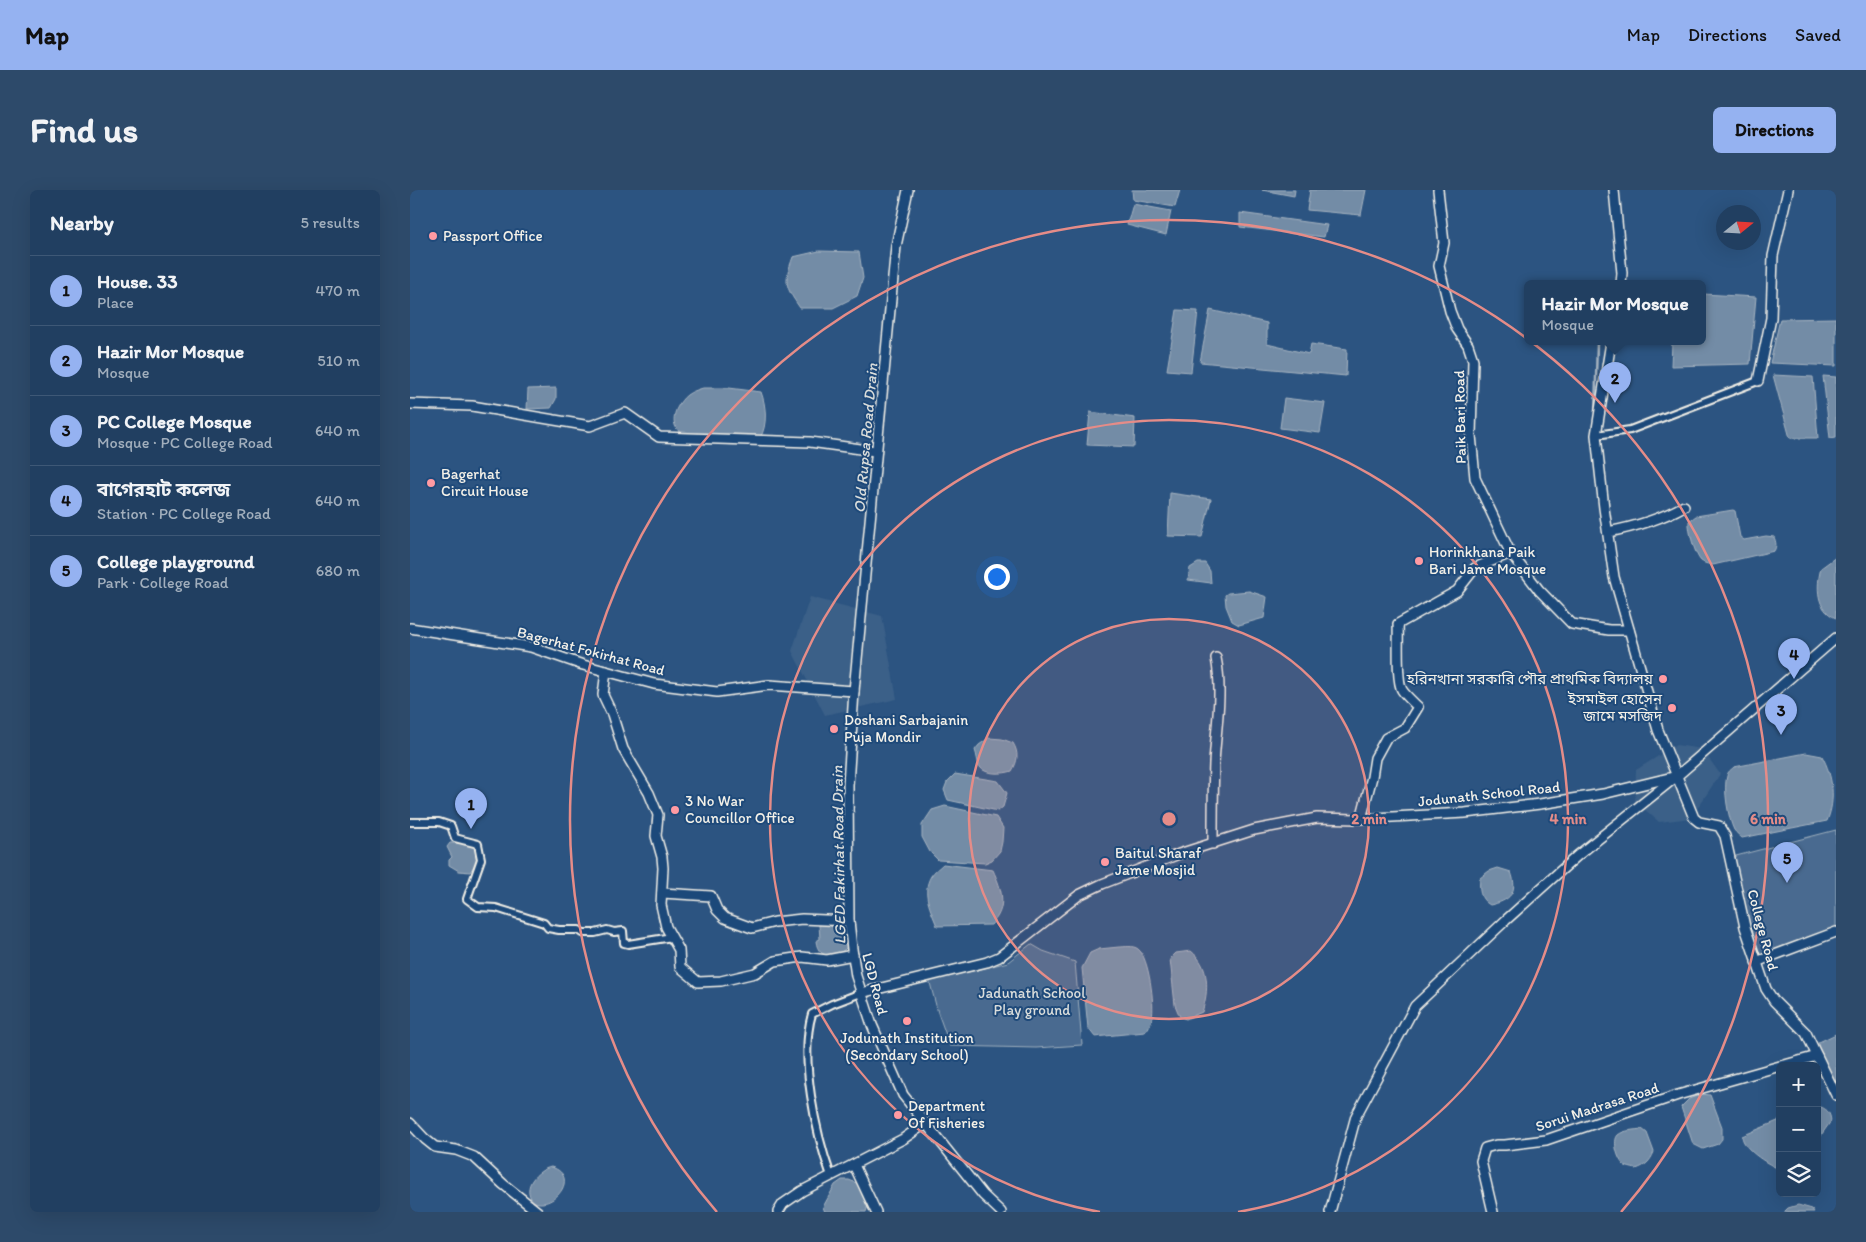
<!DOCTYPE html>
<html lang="en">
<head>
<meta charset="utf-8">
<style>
	:root { --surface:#213f61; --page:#2d4a6a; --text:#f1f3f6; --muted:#a2afbd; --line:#3e5876; --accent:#95b2f1 }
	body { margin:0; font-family:Itim,"Noto Sans Bengali",sans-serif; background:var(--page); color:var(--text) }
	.controls { position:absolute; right:15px; bottom:15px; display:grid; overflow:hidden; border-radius:8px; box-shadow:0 5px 20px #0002 }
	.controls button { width:45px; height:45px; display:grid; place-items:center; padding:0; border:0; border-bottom:1px solid var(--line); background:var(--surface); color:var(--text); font:25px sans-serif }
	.compass { position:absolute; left:1306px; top:15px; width:45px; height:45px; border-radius:50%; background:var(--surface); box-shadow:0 5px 20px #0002; rotate:72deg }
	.you { position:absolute; left:586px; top:386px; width:18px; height:18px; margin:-12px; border:4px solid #fff; border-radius:50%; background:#1a73e8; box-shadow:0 0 0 8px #1a73e833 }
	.badge { display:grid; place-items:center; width:32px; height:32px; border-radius:50%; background:var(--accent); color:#111; font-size:16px; font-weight:700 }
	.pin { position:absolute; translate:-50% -41px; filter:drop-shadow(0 1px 2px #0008) }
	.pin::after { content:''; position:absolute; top:26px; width:18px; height:15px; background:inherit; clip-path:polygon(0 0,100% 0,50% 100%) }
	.popup { position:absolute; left:1114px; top:90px; width:182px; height:65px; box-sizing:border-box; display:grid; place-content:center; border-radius:8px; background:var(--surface); filter:drop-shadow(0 1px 4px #0005); font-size:16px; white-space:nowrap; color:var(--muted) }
	.popup b { font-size:19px; color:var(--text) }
	.popup::after { content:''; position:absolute; left:50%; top:100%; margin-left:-10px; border:10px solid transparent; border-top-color:var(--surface) }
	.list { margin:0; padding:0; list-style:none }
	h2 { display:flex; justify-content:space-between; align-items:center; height:65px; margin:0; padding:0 20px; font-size:21px }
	h2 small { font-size:16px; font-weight:400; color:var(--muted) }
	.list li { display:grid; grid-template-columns:32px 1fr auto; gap:15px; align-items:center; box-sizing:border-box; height:70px; padding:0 20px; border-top:1px solid var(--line) }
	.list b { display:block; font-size:19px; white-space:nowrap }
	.list p { margin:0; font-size:16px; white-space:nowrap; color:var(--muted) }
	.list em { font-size:16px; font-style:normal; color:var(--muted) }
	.icon { flex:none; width:28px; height:28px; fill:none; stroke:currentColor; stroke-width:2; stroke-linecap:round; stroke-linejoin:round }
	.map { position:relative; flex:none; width:1426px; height:1022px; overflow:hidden; border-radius:8px }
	header { display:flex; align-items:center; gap:30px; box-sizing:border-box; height:70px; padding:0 25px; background:var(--accent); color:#111 }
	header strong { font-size:24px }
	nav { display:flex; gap:28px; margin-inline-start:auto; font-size:18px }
	.intro { display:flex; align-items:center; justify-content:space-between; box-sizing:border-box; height:120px; padding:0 30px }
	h1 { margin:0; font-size:35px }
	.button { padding:12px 22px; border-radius:8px; background:var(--accent); color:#111; font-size:18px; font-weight:700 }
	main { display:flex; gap:30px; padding:0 30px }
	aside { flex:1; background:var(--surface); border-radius:8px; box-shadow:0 5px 20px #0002 }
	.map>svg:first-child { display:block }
	.built { fill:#3b6088 }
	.green { fill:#496b90; stroke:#9eaebc }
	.water { fill:#738ca6; stroke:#a7b4c0 }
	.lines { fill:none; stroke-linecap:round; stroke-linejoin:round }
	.stream { stroke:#a7b4c0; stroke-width:2.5 }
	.street-casing { stroke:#f4f1e8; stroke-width:10 }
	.secondary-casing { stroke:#f4f1e8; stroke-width:12 }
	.street { stroke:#1f4a7a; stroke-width:6 }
	.secondary { stroke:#1f4a7a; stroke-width:9 }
	.ring { fill:none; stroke:#e58c88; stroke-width:2.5 }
	.poi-dot { fill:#ff9aa2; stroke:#1f4a7a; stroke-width:2 }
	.labels { text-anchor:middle; stroke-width:4; stroke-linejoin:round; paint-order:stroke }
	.poi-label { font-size:15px; fill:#f4f1e8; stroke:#1f4a7a; text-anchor:start }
	.street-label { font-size:15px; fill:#f4f1e8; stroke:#1f4a7a }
	.park-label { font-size:15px; fill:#dadddb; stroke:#1f4a7a }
	.water-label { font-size:16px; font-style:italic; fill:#dadddb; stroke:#1f4a7a }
	.centre { fill:#e58c88; stroke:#1f4a7a; stroke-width:2.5 }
	.ring-label { font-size:15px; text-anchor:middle; font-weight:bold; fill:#e58c88; stroke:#1f4a7a; stroke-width:4; stroke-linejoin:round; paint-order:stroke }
</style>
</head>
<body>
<header>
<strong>Map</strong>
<nav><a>Map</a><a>Directions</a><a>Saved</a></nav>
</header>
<div class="intro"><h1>Find us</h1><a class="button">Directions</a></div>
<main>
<aside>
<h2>Nearby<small>5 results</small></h2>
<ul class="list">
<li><span class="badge">1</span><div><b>House. 33</b><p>Place</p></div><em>470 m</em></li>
<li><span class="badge">2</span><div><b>Hazir Mor Mosque</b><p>Mosque</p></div><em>510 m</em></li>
<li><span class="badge">3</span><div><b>PC College Mosque</b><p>Mosque · PC College Road</p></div><em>640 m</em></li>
<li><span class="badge">4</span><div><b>বাগেরহাট কলেজ</b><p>Station · PC College Road</p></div><em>640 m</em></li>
<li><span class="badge">5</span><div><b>College playground</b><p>Park · College Road</p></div><em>680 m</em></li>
</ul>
</aside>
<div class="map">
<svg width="1426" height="1022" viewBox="0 0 1426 1022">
	<rect width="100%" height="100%" fill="#2c5481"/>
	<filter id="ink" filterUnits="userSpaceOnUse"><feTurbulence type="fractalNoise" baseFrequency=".02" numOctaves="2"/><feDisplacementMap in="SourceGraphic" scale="10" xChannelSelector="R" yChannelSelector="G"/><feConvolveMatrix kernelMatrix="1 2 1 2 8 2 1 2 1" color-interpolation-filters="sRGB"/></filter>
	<g filter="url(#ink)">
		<!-- built -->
		<g class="built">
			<polygon points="400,407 472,426 487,509 415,525 382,461"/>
			<polygon points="1266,555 1292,559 1310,584 1281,628 1249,632 1225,611 1226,580"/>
		</g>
		<!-- green -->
		<g class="green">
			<polygon points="1426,640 1426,739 1352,765 1346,764 1324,671 1326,666"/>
			<polygon points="621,754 633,761 665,772 672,855 626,858 540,856 528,823 519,789 563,781 598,772"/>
		</g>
		<!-- water -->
		<g class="water">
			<polygon points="722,0 770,0 765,17 723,10"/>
			<polygon points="852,0 885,0 884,6"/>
			<polygon points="900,0 956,0 951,25 897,20"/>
			<polygon points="723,14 761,21 756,45 717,35"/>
			<polygon points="830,23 917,35 914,47 830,37"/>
			<path d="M409,61L449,62L453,88L447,106L423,118H390C374,95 374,92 383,67Z"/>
			<polygon points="1293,104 1346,107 1340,174 1261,176 1262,152 1292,152"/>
			<polygon points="767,120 788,121 781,182 757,180"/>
			<polygon points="800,120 857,133 857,154 899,164 901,154 937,159 936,186 790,172"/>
			<polygon points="1426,128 1426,176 1360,173 1370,129"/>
			<polygon points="1363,185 1403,187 1408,248 1380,248"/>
			<polygon points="1413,186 1426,187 1426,247 1420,248"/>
			<polygon points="146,198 146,209 141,218 117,219 118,199"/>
			<path d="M293,198H319L351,202C356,215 358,235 350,248C334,247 284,249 273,244C263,239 262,228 267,218C273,206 279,202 293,198Z"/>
			<polygon points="874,208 915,213 910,243 870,238"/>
			<polygon points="680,222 725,228 724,257 677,255"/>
			<polygon points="760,303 801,309 792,347 758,346"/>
			<path d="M1323,320L1325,321L1330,347L1334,350L1356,346L1364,347C1366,352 1367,356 1364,361L1303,375C1299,374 1295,374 1291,371C1285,365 1278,340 1279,331L1286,326Z"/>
			<path d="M1426,367V428C1406,420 1406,396 1411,378Z"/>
			<polygon points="788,373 795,373 800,381 801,393 778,390 780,378"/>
			<polygon points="839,401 857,407 854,428 829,435 822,431 816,416 815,405 818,403"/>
			<path d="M579,548L592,549L603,553C609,563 608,571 602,581C594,584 575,585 570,577C567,572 567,565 565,560L569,555Z"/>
			<path d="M1396,563L1412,566C1423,586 1426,610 1417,631L1332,648C1330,646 1326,643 1324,640C1318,628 1313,598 1317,586C1318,581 1321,580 1324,577Z"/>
			<polygon points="545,584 588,591 597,603 593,617 588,621 538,610 534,600 537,592"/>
			<polygon points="535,616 586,627 593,638 592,652 590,661 582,670 575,673 528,670 520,662 512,647 512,635 522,620"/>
			<polygon points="40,653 52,653 66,657 69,668 60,682 49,681 39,675 39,670 42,667 37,657"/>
			<path d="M533,674L583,680C592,700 598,717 581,735L527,736C521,720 511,703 521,686C524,681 529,678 533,674Z"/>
			<path d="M1088,678L1101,682C1109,703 1099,711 1080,715C1069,709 1069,699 1070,688L1079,681Z"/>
			<path d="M412,732H414L420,736L437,738L440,753C431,768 408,772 406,751L410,749L409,735Z"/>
			<path d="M709,757C715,757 723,755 728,759C739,767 745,815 742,828C741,833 739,838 735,842L685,847L678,838L672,778L680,763L689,759Z"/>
			<path d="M781,761C800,776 799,801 792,822L776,829L770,827L765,815L760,769L766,763Z"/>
			<polygon points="1426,844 1426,895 1407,859 1409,852"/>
			<polygon points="1292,904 1300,905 1312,937 1312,949 1308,954 1293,959 1283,954 1271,917 1279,909"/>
			<path d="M1411,917C1418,920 1420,923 1421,931L1407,951V918Z"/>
			<path d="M1370,930V976L1367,978C1356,973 1333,959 1332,946Z"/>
			<path d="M1232,939L1237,943L1244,962C1240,972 1235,976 1226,979C1222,978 1216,977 1214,975C1208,970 1202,951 1208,945C1214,940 1225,940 1232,939Z"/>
			<path d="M141,977C172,986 142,1022 123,1011C111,997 127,980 141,977Z"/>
			<polygon points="432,990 439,990 449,994 458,1015 456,1022 415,1022 413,1017 425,995"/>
			<polygon points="1388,1015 1402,1019 1404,1022 1374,1022 1378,1018"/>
		</g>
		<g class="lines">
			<!-- stream -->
			<polyline class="stream" points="1185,223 1187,152"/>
			<defs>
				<g id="street">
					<polyline points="1186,245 1220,240 1348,191"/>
					<polyline points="0,632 29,632 41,636 45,648 68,654 71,669 57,709 68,717 86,718 134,733 138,738 149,740 169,740 173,743 185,743 197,740 204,742 213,741 214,753 218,754 262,747"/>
					<path d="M421,986C406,944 389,868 402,824L422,814L451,803"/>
				</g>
				<g id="secondary">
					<polyline points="498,0 486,56 444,501 438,595 439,731 442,759 446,786 462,835 493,905 573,1005 591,1022"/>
					<polyline points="1028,0 1034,53 1029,76 1040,121 1047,139 1058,155 1063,170 1061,245 1065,288 1100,362 1129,400 1162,434 1199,440 1219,440"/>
					<polyline points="1204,0 1212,83 1211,94"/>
					<polyline points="1201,152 1186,245 1194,318 1204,387 1248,540 1284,628 1289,632 1309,636 1315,646 1335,737 1356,799 1364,811 1396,843 1426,905"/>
					<polyline points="1348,191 1361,128 1363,66 1378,0"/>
					<polyline points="0,214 62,216 180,236 215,223 249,247 400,252 465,261"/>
					<path d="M1198,342C1224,337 1251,329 1274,316"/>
					<polyline points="0,438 121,457 173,475 244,494 307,502 359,495 444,501"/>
					<polyline points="196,481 193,505 202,524 213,559 239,603 248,625 246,646 252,667 253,678 251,715 256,737 269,760 270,777 288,792 311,791 345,783 365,771 392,767 417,770 443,765"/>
					<path d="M951,629L962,587L965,568L976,548L995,538L1008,517C1003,512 996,506 992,500C986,490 989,448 988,434L1047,401L1065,378L1096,365"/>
					<path d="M803,654C803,627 803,600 804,573C806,538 813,502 806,468"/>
					<polyline points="252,703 301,706 307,720 315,728 342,738 365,732 392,729 439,731"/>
					<polyline points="1346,772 1426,742"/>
					<polyline points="451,803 577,772 589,767 669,705 692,694 769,664 844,640 907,628 946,629 1055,623 1130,614 1193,604 1267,586"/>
					<polyline points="1371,876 1407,866"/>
					<polyline points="0,933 15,949 25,957 46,960 64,967 93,994 128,1022"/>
					<polyline points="444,975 466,1022"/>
					<polyline points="368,1022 373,1014 392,1001 493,949 516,933"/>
					<polyline points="920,1022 946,926 1005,816 1096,730 1167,666 1267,586 1426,448"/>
					<polyline points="1083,1022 1071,971 1075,958 1086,955 1095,955 1136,950 1268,905 1370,876"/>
				</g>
			</defs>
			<!-- street casing -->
			<use href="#street" class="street-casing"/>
			<!-- secondary casing -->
			<use href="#secondary" class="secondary-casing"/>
			<!-- street -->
			<use href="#street" class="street"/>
			<!-- secondary -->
			<use href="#secondary" class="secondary"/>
		</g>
	</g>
	<!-- distance rings -->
	<circle cx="759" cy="629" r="200" fill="#e58c88" fill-opacity=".12"/>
	<g class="ring">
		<circle cx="759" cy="629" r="200"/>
		<path d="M690 1022A399 399 0 1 1 828 1022"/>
		<path d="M307 1022A599 599 0 1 1 1211 1022"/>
	</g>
	<!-- markers -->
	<g class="poi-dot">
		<circle cx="23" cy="46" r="5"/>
		<circle cx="21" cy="293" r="5"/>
		<circle cx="1009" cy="371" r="5"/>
		<circle cx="1253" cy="489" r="5"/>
		<circle cx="1262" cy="518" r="5"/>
		<circle cx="424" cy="539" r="5"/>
		<circle cx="265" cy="620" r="5"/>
		<circle cx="695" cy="672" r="5"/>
		<circle cx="497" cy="831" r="5"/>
		<circle cx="488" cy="925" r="5"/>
	</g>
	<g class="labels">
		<!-- poi labels -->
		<g class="poi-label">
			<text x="33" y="51">Passport Office</text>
			<text x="31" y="289">Bagerhat<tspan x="31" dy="17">Circuit House</tspan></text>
			<text x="1019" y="367">Horinkhana Paik<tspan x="1019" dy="17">Bari Jame Mosque</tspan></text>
			<text x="1243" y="494" text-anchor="end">হরিনখানা সরকারি পৌর প্রাথমিক বিদ্যালয়</text>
			<text x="1252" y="514" text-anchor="end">ইসমাইল হোসেন<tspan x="1252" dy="17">জামে মসজিদ</tspan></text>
			<text x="434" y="535">Doshani Sarbajanin<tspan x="434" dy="17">Puja Mondir</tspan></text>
			<text x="275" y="616">3 No War<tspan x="275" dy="17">Councillor Office</tspan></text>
			<text x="705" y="668">Baitul Sharaf<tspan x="705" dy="17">Jame Mosjid</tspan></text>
			<text x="497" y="853" text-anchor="middle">Jodunath Institution<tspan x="497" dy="17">(Secondary School)</tspan></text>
			<text x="498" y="921">Department<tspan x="498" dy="17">Of Fisheries</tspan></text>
		</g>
		<!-- street labels -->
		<g class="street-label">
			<text transform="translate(1050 227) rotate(-91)" y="5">Paik Bari Road</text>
			<text transform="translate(181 461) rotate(15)" y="5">Bagerhat Fokirhat Road</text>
			<text transform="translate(1079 604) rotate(-6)" y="5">Jodunath School Road</text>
			<text transform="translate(1353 740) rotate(75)" y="5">College Road</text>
			<text transform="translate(465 794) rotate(75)" y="5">LGD Road</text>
			<text transform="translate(1187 917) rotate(-18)" y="5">Sorui Madrasa Road</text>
		</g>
		<!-- park labels -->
		<g class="park-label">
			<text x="622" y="808">Jadunath School<tspan x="622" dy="17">Play ground</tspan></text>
		</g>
		<!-- water labels -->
		<g class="water-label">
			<text transform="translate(455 248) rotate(-85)" y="6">Old Rupsa Road Drain</text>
			<text transform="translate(428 665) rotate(-91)" y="6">LGED Fakirhat Road Drain</text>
		</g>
	</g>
	<circle cx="759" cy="629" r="8" class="centre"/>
	<g class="ring-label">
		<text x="959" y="634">2 min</text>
		<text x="1158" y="634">4 min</text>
		<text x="1358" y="634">6 min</text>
	</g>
</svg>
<div class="controls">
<button>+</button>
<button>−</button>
<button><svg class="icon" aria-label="layers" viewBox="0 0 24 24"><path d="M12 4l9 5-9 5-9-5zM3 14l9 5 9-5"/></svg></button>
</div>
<svg class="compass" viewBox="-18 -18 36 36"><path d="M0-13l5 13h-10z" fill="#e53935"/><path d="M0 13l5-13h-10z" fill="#a2afbd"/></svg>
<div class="you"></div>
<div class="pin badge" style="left:61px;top:639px">1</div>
<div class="pin badge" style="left:1205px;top:213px">2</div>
<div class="popup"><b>Hazir Mor Mosque</b>Mosque</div>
<div class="pin badge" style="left:1371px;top:545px">3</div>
<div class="pin badge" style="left:1384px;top:489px">4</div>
<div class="pin badge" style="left:1377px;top:693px">5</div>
</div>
</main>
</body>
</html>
